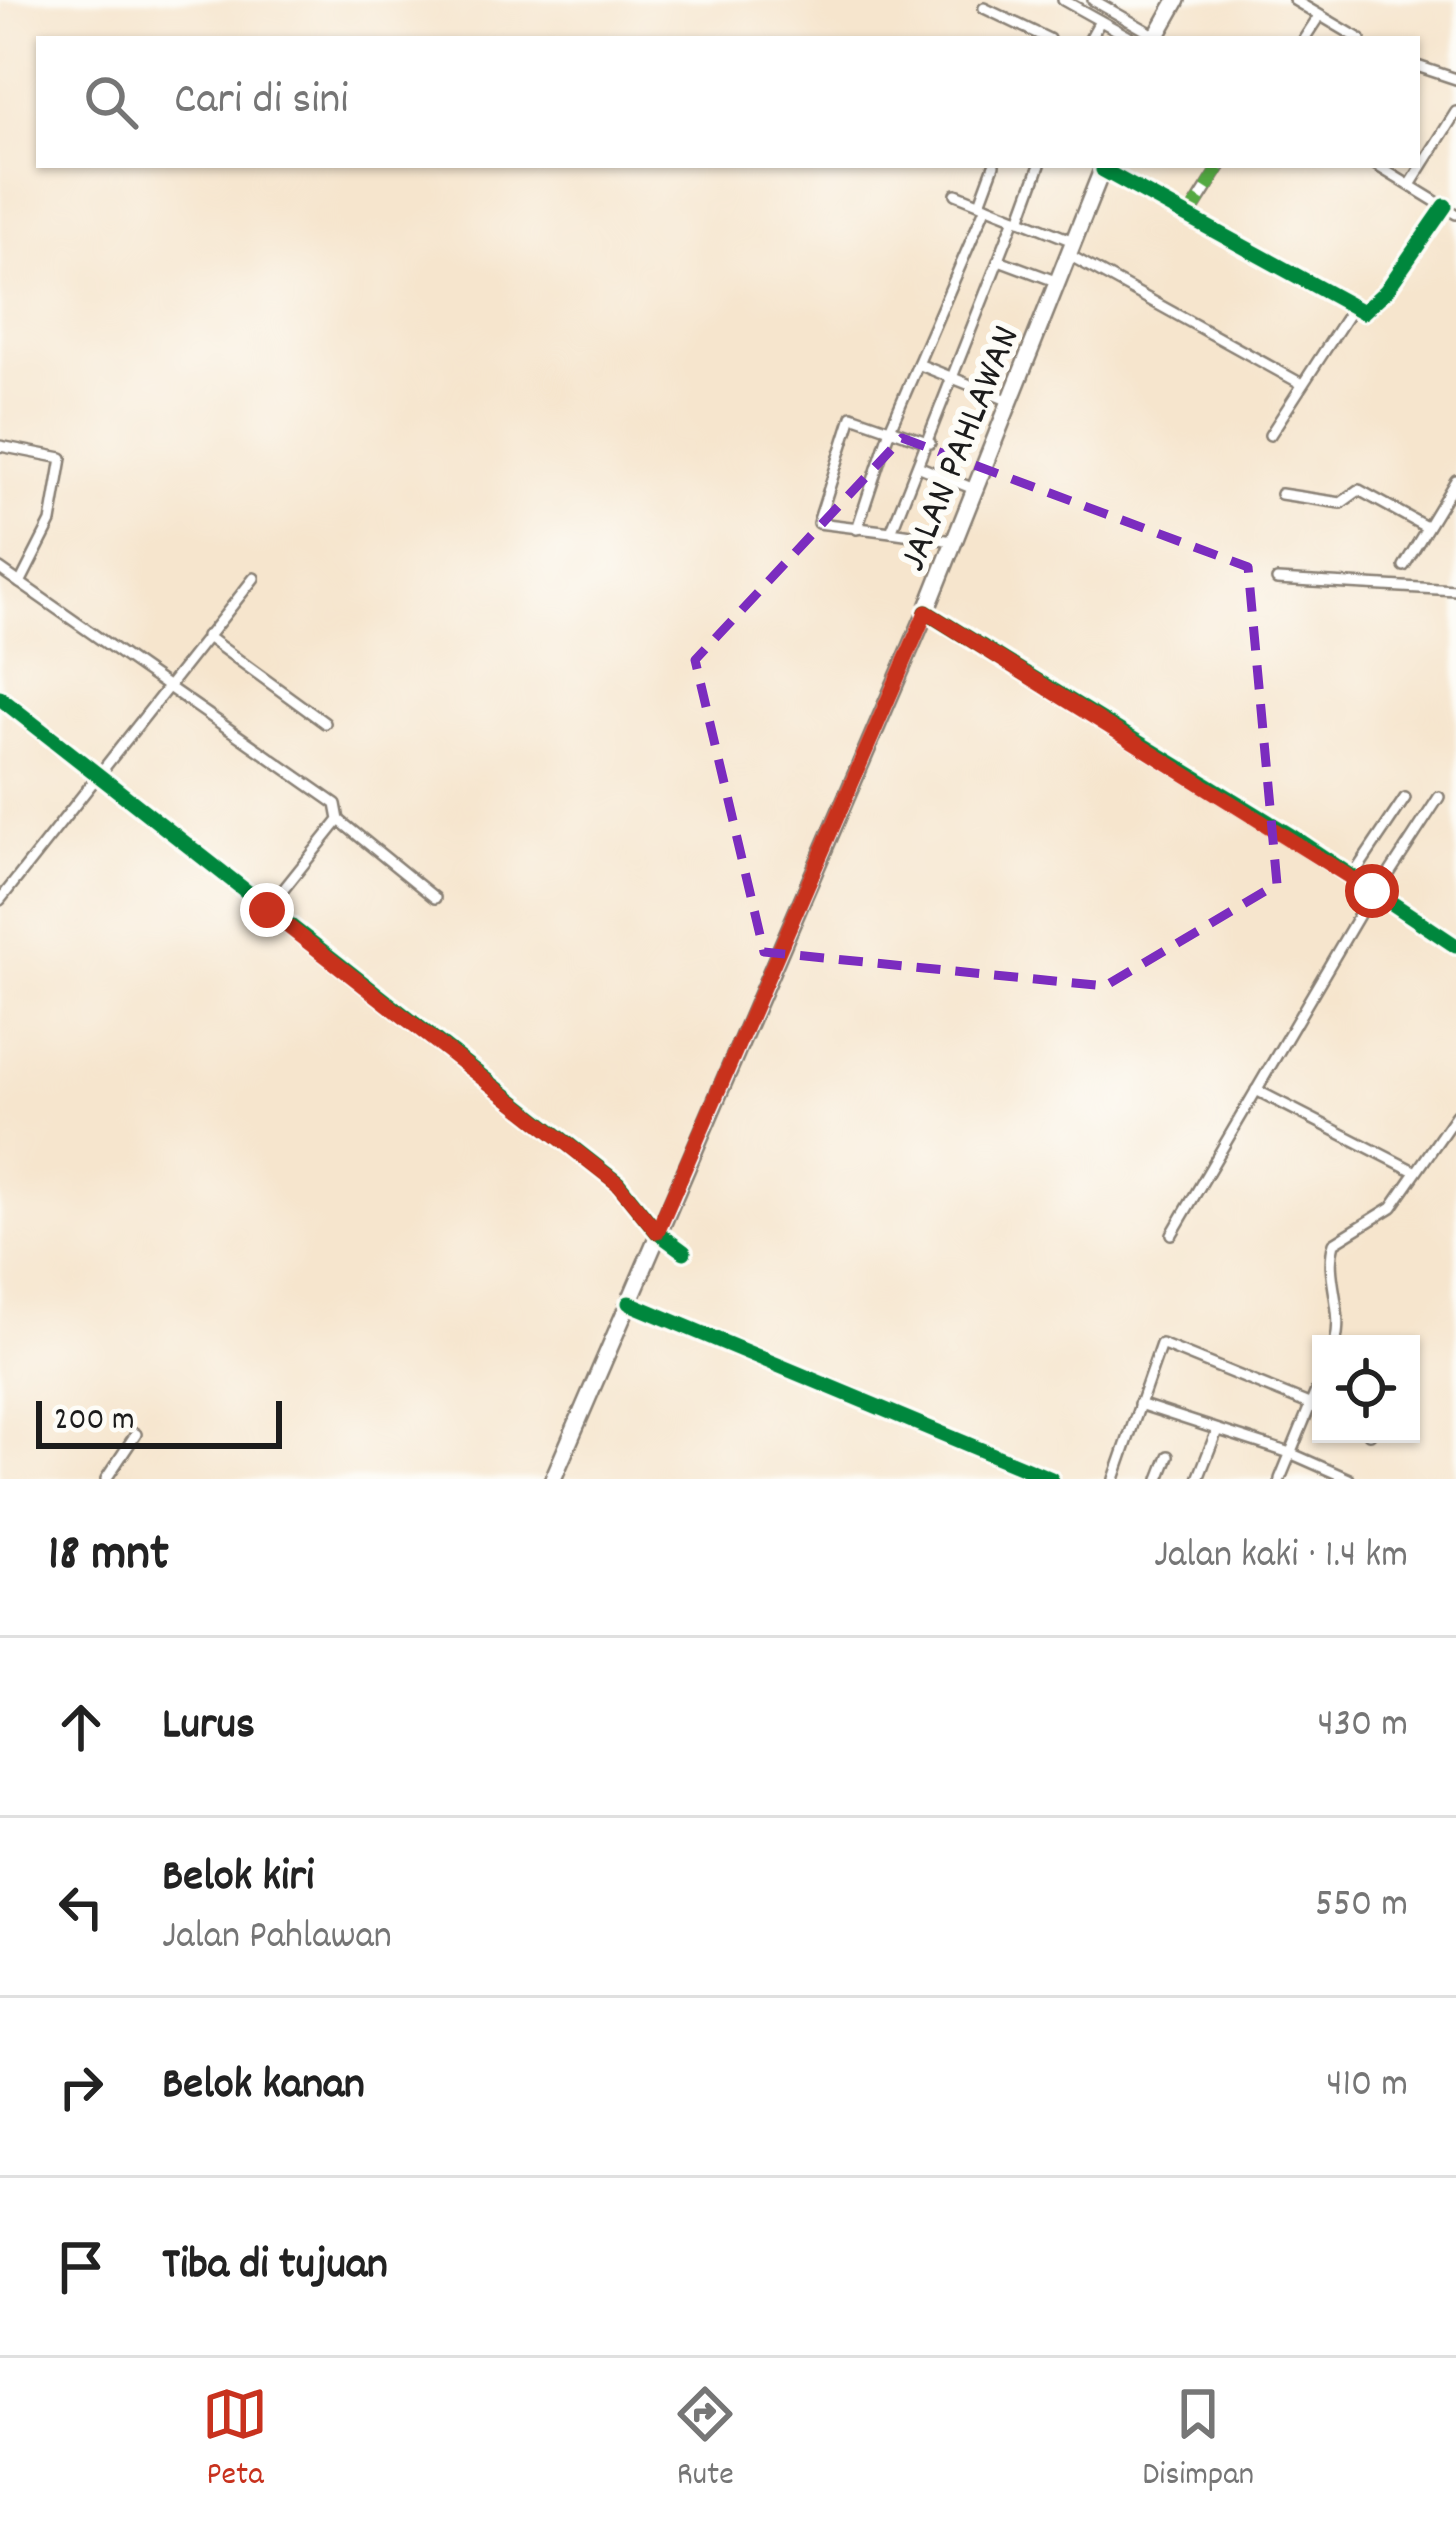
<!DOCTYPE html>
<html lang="id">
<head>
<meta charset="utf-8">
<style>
	:root { --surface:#fff; --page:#f6f6f6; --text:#222; --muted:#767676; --line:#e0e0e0; --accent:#c8321e }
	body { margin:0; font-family:Dekko,sans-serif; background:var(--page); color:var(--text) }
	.controls { position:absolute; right:36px; bottom:36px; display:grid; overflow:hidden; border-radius:0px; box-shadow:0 3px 9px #0004 }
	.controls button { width:108px; height:108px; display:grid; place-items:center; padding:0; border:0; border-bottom:3px solid var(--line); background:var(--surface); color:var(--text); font:60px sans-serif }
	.scale { position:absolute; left:36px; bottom:30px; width:246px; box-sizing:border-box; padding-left:12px; border:6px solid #1c1c1c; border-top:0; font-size:33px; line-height:42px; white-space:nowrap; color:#1c1c1c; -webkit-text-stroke:9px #fdfcf7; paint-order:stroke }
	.stop { position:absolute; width:36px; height:36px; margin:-27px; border:9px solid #c8321e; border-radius:50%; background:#fff }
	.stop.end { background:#c8321e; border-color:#fff; box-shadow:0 3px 12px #0008 }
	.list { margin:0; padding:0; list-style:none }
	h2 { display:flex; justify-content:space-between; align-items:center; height:156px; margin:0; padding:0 48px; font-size:51px }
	h2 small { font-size:39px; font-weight:400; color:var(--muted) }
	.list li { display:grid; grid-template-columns:78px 1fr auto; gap:36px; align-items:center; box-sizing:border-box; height:180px; padding:0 48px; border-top:3px solid var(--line) }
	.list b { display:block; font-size:45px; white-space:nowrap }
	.list p { margin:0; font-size:39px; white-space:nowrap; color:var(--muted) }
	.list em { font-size:39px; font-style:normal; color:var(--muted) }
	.icon { flex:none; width:66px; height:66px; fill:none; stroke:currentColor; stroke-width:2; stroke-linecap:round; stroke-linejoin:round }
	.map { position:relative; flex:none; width:1456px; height:1479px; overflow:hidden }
	.search { position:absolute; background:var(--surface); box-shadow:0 3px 9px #0004; left:36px; right:36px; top:36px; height:132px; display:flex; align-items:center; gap:30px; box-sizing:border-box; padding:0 42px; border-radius:0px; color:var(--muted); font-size:45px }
	.sheet { height:876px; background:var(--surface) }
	nav { display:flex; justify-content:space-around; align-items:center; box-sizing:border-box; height:168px; border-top:3px solid var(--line); background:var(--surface); font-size:33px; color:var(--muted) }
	nav a { display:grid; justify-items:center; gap:6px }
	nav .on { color:var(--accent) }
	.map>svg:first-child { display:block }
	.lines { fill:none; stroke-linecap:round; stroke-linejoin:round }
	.street-casing { stroke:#898074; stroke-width:14 }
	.primary-casing { stroke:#898074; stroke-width:20 }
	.street { stroke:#fff; stroke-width:9 }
	.primary { stroke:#fff; stroke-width:15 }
	.quiet { stroke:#52a943; stroke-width:12; stroke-dasharray:24 12; stroke-linecap:butt }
	.cycleway-casing { stroke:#fdfcf7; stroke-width:22 }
	.cycleway { stroke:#00873e; stroke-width:15 }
	.route { stroke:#c8321e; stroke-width:15 }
	.marked { fill:none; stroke:#7b2cbf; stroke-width:9; stroke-dasharray:24 15; stroke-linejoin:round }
	.labels { text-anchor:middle; stroke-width:12; stroke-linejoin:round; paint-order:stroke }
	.street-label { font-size:39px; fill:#1c1c1c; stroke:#fdfcf7 }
</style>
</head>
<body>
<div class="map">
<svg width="1456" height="1479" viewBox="0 0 1456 1479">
	<rect width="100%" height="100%" fill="#fdfcf7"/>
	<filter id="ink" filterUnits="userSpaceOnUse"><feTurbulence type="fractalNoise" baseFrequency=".00833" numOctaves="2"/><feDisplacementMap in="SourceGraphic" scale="24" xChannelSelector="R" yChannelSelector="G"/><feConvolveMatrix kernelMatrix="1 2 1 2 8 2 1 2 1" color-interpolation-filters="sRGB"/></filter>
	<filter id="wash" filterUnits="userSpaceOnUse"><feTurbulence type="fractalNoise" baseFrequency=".004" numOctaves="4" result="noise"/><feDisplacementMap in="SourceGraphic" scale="48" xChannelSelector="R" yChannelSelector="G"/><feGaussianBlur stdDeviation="2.7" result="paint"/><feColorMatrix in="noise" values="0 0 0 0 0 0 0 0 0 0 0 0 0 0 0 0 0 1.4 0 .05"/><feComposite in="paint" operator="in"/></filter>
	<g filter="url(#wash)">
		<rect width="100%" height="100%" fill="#f6e5cd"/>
	</g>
	<g filter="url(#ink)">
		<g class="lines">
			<defs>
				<g id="street">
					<polyline points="1063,0 1133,39"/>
					<polyline points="1093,0 1156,36"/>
					<polyline points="1294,0 1360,39"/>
					<polyline points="984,8 1049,39"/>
					<polyline points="1090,39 1100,21"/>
					<polyline points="1304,39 1319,16"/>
					<polyline points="1417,66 1456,79"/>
					<polyline points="1376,165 1456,214"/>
					<polyline points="1103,170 1363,312 1386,291 1445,206"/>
					<polyline points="1410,185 1456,112"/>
					<polyline points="956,194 1073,241"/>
					<polyline points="980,203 994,165"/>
					<polyline points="1187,219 1221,165"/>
					<polyline points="1020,220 1040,165"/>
					<polyline points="1069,255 1302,384"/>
					<polyline points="999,260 1058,282"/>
					<polyline points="918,364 1010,401"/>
					<polyline points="1270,435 1353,307"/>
					<polyline points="0,446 62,458 51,522 20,583"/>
					<polyline points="920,467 974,489"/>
					<polyline points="1281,494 1341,503 1359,490 1426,527"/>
					<polyline points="857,529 890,429 986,206"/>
					<polyline points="891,532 818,523 852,416 930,443"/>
					<polyline points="953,541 891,532 1015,218"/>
					<polyline points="1404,566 1456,480"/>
					<polyline points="0,569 336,804 339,820 267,910"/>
					<polyline points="1277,580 1456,590"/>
					<polyline points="926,612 1293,837 1456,946"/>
					<polyline points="206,636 325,723"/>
					<polyline points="0,698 618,1183 657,1232 684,1252"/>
					<polyline points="339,820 435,898"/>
					<polyline points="1352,877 1405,798"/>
					<polyline points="1376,894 1439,797"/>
					<polyline points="0,900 254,578"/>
					<polyline points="1256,1090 1416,1172"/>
					<polyline points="1172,1234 1373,891"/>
					<polyline points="629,1303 1051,1479"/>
					<path d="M1335,1344C1345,1309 1324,1276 1334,1243L1392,1207L1456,1115"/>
					<polyline points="1139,1404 1290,1453 1349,1479"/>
					<polyline points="1369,1434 1370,1434"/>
					<polyline points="106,1479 136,1434"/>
					<polyline points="1114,1479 1161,1344 1321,1409"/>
					<polyline points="1159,1479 1168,1456"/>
					<polyline points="1198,1479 1216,1433"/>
					<polyline points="1280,1479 1321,1379"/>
				</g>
				<g id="primary">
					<polyline points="1155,39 1177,0"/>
					<polyline points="553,1479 926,612 1104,165"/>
				</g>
			</defs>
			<!-- street casing -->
			<use href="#street" class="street-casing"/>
			<!-- primary casing -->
			<use href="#primary" class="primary-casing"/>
			<!-- street -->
			<use href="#street" class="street"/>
			<!-- primary -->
			<use href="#primary" class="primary"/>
			<!-- quiet -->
			<polyline class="quiet" points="1187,219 1221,165"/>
			<defs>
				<g id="cycleway">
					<polyline points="1103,170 1363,312 1386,291 1445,206"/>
					<polyline points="926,612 1293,837 1456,946"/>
					<polyline points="0,698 618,1183 657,1232 684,1252"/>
					<polyline points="629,1303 1051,1479"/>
				</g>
			</defs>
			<!-- cycleway casing -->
			<use href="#cycleway" class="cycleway-casing"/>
			<!-- cycleway -->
			<use href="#cycleway" class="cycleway"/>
		</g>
	</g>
	<g class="lines" filter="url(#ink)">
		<!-- route -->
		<polyline class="route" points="267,910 617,1183 657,1232 926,612 1372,891"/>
	</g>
	<!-- marked area -->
	<path class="marked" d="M902,438L1248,567L1277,884L1105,986L764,952L695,660Z"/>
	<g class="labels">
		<!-- street labels -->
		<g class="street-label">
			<text transform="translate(956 447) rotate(-68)" y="14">JALAN PAHLAWAN</text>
		</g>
	</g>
</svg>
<div class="controls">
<button><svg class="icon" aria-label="locate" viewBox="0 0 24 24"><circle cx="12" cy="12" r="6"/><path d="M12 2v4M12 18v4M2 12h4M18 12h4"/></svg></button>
</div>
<div class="scale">200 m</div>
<div class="stop" style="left:1372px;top:891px"></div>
<div class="stop end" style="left:267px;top:910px"></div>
<div class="search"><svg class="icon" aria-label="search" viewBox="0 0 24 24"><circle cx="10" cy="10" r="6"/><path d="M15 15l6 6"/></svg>Cari di sini</div>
</div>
<section class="sheet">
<h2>18 mnt<small>Jalan kaki · 1.4 km</small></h2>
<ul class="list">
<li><svg class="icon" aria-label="ahead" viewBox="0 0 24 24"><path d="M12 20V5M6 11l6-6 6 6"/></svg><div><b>Lurus</b></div><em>430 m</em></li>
<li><svg class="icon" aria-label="left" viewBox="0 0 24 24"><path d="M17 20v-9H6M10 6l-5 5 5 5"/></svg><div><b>Belok kiri</b><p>Jalan Pahlawan</p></div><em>550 m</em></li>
<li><svg class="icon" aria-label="right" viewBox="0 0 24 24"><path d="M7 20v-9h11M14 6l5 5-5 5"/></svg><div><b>Belok kanan</b></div><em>410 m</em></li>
<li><svg class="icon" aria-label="arrive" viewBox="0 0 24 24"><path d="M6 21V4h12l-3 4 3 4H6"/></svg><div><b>Tiba di tujuan</b></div></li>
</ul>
</section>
<nav>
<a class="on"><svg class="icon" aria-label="map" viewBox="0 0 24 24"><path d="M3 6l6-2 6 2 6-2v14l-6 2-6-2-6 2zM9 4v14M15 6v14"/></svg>Peta</a>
<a><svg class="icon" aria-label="directions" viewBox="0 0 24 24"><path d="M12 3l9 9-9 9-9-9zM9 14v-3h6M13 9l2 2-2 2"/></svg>Rute</a>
<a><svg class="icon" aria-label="saved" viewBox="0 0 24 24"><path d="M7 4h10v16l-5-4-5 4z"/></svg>Disimpan</a>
</nav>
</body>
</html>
